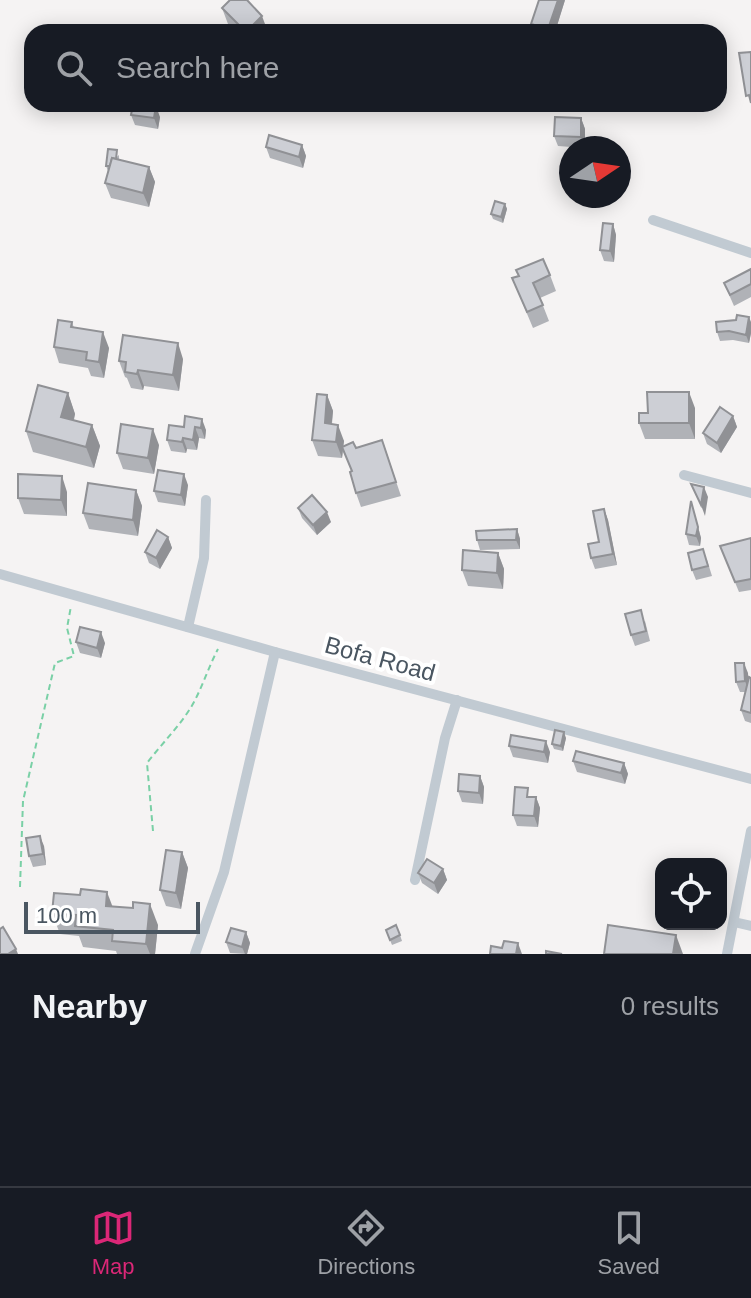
<!DOCTYPE html>
<html lang="en">
<head>
<meta charset="utf-8">
<style>
	:root { --surface:#171b24; --page:#242831; --text:#f1f3f6; --muted:#9ea1a6; --line:#363941; --accent:#db2777 }
	body { margin:0; font-family:Arial,sans-serif; background:var(--page); color:var(--text) }
	.controls { position:absolute; right:24px; bottom:24px; display:grid; overflow:hidden; border-radius:16px; box-shadow:0 4px 20px #0003 }
	.controls button { width:72px; height:72px; display:grid; place-items:center; padding:0; border:0; border-bottom:2px solid var(--line); background:var(--surface); color:var(--text); font:40px sans-serif }
	.compass { position:absolute; left:559px; top:136px; width:72px; height:72px; border-radius:50%; background:var(--surface); box-shadow:0 4px 20px #0003; rotate:77deg }
	.scale { position:absolute; left:24px; bottom:20px; width:176px; box-sizing:border-box; padding-left:8px; border:4px solid #4a5661; border-top:0; font-size:22px; line-height:28px; white-space:nowrap; color:#4a5661; -webkit-text-stroke:6px #fff; paint-order:stroke }
	.list { margin:0; padding:0; list-style:none }
	h2 { display:flex; justify-content:space-between; align-items:center; height:104px; margin:0; padding:0 32px; font-size:34px }
	h2 small { font-size:26px; font-weight:400; color:var(--muted) }
	.icon { flex:none; width:44px; height:44px; fill:none; stroke:currentColor; stroke-width:2; stroke-linecap:round; stroke-linejoin:round }
	.map { position:relative; flex:none; width:751px; height:954px; overflow:hidden }
	.search { position:absolute; background:var(--surface); box-shadow:0 4px 20px #0003; left:24px; right:24px; top:24px; height:88px; display:flex; align-items:center; gap:20px; box-sizing:border-box; padding:0 28px; border-radius:24px; color:var(--muted); font-size:30px }
	.sheet { height:232px; background:var(--surface) }
	nav { display:flex; justify-content:space-around; align-items:center; box-sizing:border-box; height:112px; border-top:2px solid var(--line); background:var(--surface); font-size:22px; color:var(--muted) }
	nav a { display:grid; justify-items:center; gap:4px }
	nav .on { color:var(--accent) }
	.map>svg:first-child { display:block }
	.lines { fill:none; stroke-linecap:round; stroke-linejoin:round }
	.path { stroke:#7ad0a6; stroke-width:2; stroke-dasharray:6 4; stroke-linecap:butt }
	.street { stroke:#c1cad2; stroke-width:10 }
	.wall { fill:#b0b2b7 }
	.shaded-wall { fill:#909195 }
	.building { fill:#cdcfd5; stroke:#909195; stroke-width:2 }
	.labels { text-anchor:middle; stroke-width:8; stroke-linejoin:round; paint-order:stroke }
	.street-label { font-size:24px; fill:#4a5661; stroke:#fff }
</style>
</head>
<body>
<div class="map">
<svg width="751" height="954" viewBox="0 0 751 954">
	<rect width="100%" height="100%" fill="#f5f3f3"/>
	<g class="lines">
		<!-- path -->
		<g class="path">
			<path d="M153,831L147,763C163,742 182,724 194,702C203,685 209,666 218,649"/>
			<polyline points="20,887 23,801 55,663 74,656 67,628 71,606"/>
		</g>
		<!-- street -->
		<g class="street">
			<polyline points="653,220 751,253"/>
			<polyline points="684,475 751,493"/>
			<polyline points="0,574 275,652 751,779"/>
			<polyline points="188,627 204,558 206,500"/>
			<polyline points="415,880 445,738 457,700"/>
			<polyline points="734,922 751,926"/>
			<polyline points="195,954 224,872 275,652"/>
			<polyline points="727,954 751,831"/>
		</g>
	</g>
	<!-- wall -->
	<g class="wall">
		<polygon points="565,0 555,32 534,32 531,24"/>
		<polygon points="222,8 268,32 236,32 228,24"/>
		<polygon points="131,115 160,117 158,129 135,125"/>
		<polygon points="581,118 585,129 585,148 558,146 554,136"/>
		<polygon points="302,145 306,156 303,168 270,158 266,147"/>
		<polygon points="119,155 119,160 149,167 155,182 149,207 111,198 105,183 108,171 106,166"/>
		<polygon points="505,204 507,209 503,223 493,219 491,214"/>
		<polygon points="613,224 616,235 614,262 604,261 600,250"/>
		<polygon points="751,269 751,297 734,306 724,283"/>
		<polygon points="550,275 556,291 540,298 549,321 533,328 512,278"/>
		<polygon points="72,322 74,328 109,348 104,378 91,376 88,368 59,363 54,347"/>
		<polygon points="751,322 751,333 749,343 733,340 720,341 717,332"/>
		<polygon points="183,359 179,391 144,386 143,390 131,388 127,378 125,377 119,361"/>
		<polygon points="68,393 75,414 74,420 92,425 100,446 94,468 33,452 26,431"/>
		<polygon points="327,395 333,411 332,424 344,441 343,447 356,448 382,440 401,496 361,507 356,493 352,471 343,449 342,458 318,456 312,440"/>
		<polygon points="695,408 695,439 645,439 639,423 648,413"/>
		<polygon points="185,416 206,430 205,439 199,438 197,450 187,449 186,453 171,451 167,440 184,427"/>
		<polygon points="733,416 737,427 721,453 707,444 703,433"/>
		<polygon points="159,445 154,474 123,469 117,453"/>
		<polygon points="188,485 185,506 158,502 154,491"/>
		<polygon points="136,490 142,506 138,536 89,529 83,513"/>
		<polygon points="67,492 67,516 24,514 18,498"/>
		<polygon points="691,501 701,538 700,546 689,545 686,534"/>
		<polygon points="298,508 331,522 317,535 302,518"/>
		<polygon points="604,509 608,520 617,565 595,569 591,558 599,542"/>
		<polygon points="517,529 520,539 520,549 480,550 477,540"/>
		<polygon points="168,537 172,548 160,569 149,563 145,552"/>
		<polygon points="751,538 751,590 739,592 720,546"/>
		<polygon points="498,553 504,569 503,589 468,586 462,570"/>
		<polygon points="707,560 712,576 696,580 692,570"/>
		<polygon points="645,621 650,641 635,646 631,635"/>
		<polygon points="76,642 105,643 101,658 80,653"/>
		<polygon points="748,673 748,680 751,678 751,723 745,721 741,710 745,692 740,692 736,682"/>
		<polygon points="566,738 563,751 554,749 552,744"/>
		<polygon points="509,746 550,752 548,763 513,757"/>
		<polygon points="573,761 624,763 628,774 625,784 577,772"/>
		<polygon points="480,776 484,787 483,804 462,802 458,791"/>
		<polygon points="532,797 536,797 540,808 538,827 517,826 513,815"/>
		<polygon points="44,846 46,865 33,867 29,856"/>
		<polygon points="182,852 188,868 181,909 166,906 160,890"/>
		<polygon points="443,869 447,880 438,894 422,883 418,873"/>
		<polygon points="113,907 158,925 155,954 117,954 116,951 83,947 79,936 60,934 52,913"/>
		<polygon points="386,930 400,935 402,941 392,945"/>
		<polygon points="246,932 250,943 247,954 230,953 226,942"/>
	</g>
	<!-- shaded-wall -->
	<g class="shaded-wall">
		<polygon points="558,0 565,0 555,32 549,32 548,29"/>
		<polygon points="262,16 268,32 246,32"/>
		<polygon points="156,106 160,117 158,129 154,118"/>
		<polygon points="581,118 585,129 585,148 581,137"/>
		<polygon points="302,145 306,156 303,168 299,157"/>
		<polygon points="149,167 155,182 149,207 143,193"/>
		<polygon points="505,204 507,209 503,223 501,217"/>
		<polygon points="613,224 616,235 614,262 610,251"/>
		<polygon points="749,317 751,322 751,333 749,343 746,335"/>
		<polygon points="103,332 109,348 104,378 99,362"/>
		<polygon points="178,343 183,359 179,391 173,375"/>
		<polygon points="138,370 144,386 143,390 137,374"/>
		<polygon points="689,392 695,408 695,439 689,423"/>
		<polygon points="68,393 75,414 69,438 61,417"/>
		<polygon points="327,395 333,411 330,439 325,423"/>
		<polygon points="733,416 737,427 721,453 717,443"/>
		<polygon points="202,419 206,430 205,439 201,428"/>
		<polygon points="92,425 100,446 94,468 86,447"/>
		<polygon points="338,425 344,441 342,458 336,442"/>
		<polygon points="195,427 199,438 197,450 193,440"/>
		<polygon points="153,429 159,445 154,474 148,458"/>
		<polygon points="183,438 187,449 186,453 182,442"/>
		<polygon points="184,474 188,485 185,506 181,495"/>
		<polygon points="62,476 67,492 67,516 61,500"/>
		<polygon points="704,487 708,497 705,516 701,505"/>
		<polygon points="136,490 142,506 138,536 133,520"/>
		<polygon points="691,501 701,538 700,546 696,536"/>
		<polygon points="604,509 608,520 617,565 613,554"/>
		<polygon points="327,512 331,522 317,535 313,525"/>
		<polygon points="517,529 520,539 520,549 516,540"/>
		<polygon points="168,537 172,548 160,569 156,558"/>
		<polygon points="498,553 504,569 503,589 497,573"/>
		<polygon points="101,632 105,643 101,658 97,648"/>
		<polygon points="744,663 748,673 749,692 745,681"/>
		<polygon points="564,732 566,738 563,751 561,746"/>
		<polygon points="546,741 550,752 548,763 544,752"/>
		<polygon points="624,763 628,774 625,784 621,773"/>
		<polygon points="480,776 484,787 483,804 479,793"/>
		<polygon points="536,797 540,808 538,827 534,816"/>
		<polygon points="40,836 44,846 46,865 43,854"/>
		<polygon points="182,852 188,868 181,909 176,893"/>
		<polygon points="443,869 447,880 438,894 434,883"/>
		<polygon points="107,892 115,913 106,906"/>
		<polygon points="150,904 158,925 155,954 150,954 146,944"/>
		<polygon points="246,932 250,943 247,954 245,954 242,947"/>
		<polygon points="676,935 683,954 673,954"/>
		<polygon points="518,943 522,954 516,954"/>
		<polygon points="16,949 18,954 8,954"/>
	</g>
	<!-- building -->
	<g class="building">
		<polygon points="230,0 247,0 262,16 246,32 222,8"/>
		<polygon points="539,0 558,0 548,29 531,24"/>
		<polygon points="751,52 751,103 749,95 746,96 739,53"/>
		<polygon points="133,104 156,106 154,118 131,115"/>
		<polygon points="555,117 581,118 581,137 554,136"/>
		<polygon points="269,135 302,145 299,157 266,147"/>
		<polygon points="108,149 117,150 116,159 112,158 110,166 106,166"/>
		<polygon points="112,158 149,167 143,193 105,183"/>
		<polygon points="495,201 505,204 501,217 491,214"/>
		<polygon points="603,223 613,224 610,251 600,250"/>
		<polygon points="543,259 550,275 533,283 543,305 527,312 512,278 519,276 516,270"/>
		<polygon points="751,269 751,284 730,295 724,283"/>
		<polygon points="737,315 749,317 746,335 729,331 717,332 716,322 736,320"/>
		<polygon points="58,320 72,322 71,327 103,332 99,362 86,360 87,352 54,347"/>
		<polygon points="123,335 178,343 173,375 138,370 137,374 125,372 126,362 119,361"/>
		<polygon points="38,385 68,393 61,417 92,425 86,447 26,431"/>
		<polygon points="647,392 689,392 689,423 639,423 639,413 648,413"/>
		<polygon points="317,394 327,395 325,423 338,425 336,442 312,440"/>
		<polygon points="720,407 733,416 717,443 703,433"/>
		<polygon points="185,416 202,419 201,428 195,427 193,440 183,438 182,442 167,440 169,425 184,427"/>
		<polygon points="121,424 153,429 148,458 117,453"/>
		<polygon points="382,440 396,482 356,493 350,472 352,471 342,447 353,442 356,448"/>
		<polygon points="158,470 184,474 181,495 154,491"/>
		<polygon points="18,474 62,476 61,500 18,498"/>
		<polygon points="88,483 136,490 133,520 83,513"/>
		<polygon points="691,484 704,487 701,505"/>
		<polygon points="312,495 327,512 313,525 298,508"/>
		<polygon points="691,501 698,527 696,536 686,534"/>
		<polygon points="604,509 613,554 591,558 588,544 599,542 593,511"/>
		<polygon points="517,529 516,540 477,540 476,531"/>
		<polygon points="157,530 168,537 156,558 145,552"/>
		<polygon points="751,538 751,579 735,582 720,546"/>
		<polygon points="703,549 708,566 692,570 688,553"/>
		<polygon points="463,550 498,553 497,573 462,570"/>
		<polygon points="641,610 646,631 631,635 625,614"/>
		<polygon points="80,627 101,632 97,648 76,642"/>
		<polygon points="735,663 744,663 745,681 736,682"/>
		<polygon points="749,677 751,678 751,713 741,710"/>
		<polygon points="555,730 564,732 561,746 552,744"/>
		<polygon points="511,735 546,741 544,752 509,746"/>
		<polygon points="576,751 624,763 621,773 573,761"/>
		<polygon points="459,774 480,776 479,793 458,791"/>
		<polygon points="515,787 528,788 527,797 536,797 534,816 513,815"/>
		<polygon points="40,836 43,854 29,856 26,838"/>
		<polygon points="166,850 182,852 176,893 160,890"/>
		<polygon points="427,859 443,869 434,883 418,873"/>
		<polygon points="81,889 107,892 106,906 133,908 133,902 150,904 146,944 112,941 113,930 75,926 76,915 52,913 54,893 80,895"/>
		<polygon points="396,925 400,935 390,940 386,930"/>
		<polygon points="608,925 676,935 673,954 604,954"/>
		<polygon points="3,927 16,949 8,954 0,954 0,929"/>
		<polygon points="231,928 246,932 242,947 226,942"/>
		<polygon points="504,941 518,943 516,954 490,954 491,946 502,948"/>
		<polygon points="546,951 562,954 546,954"/>
	</g>
	<g class="labels">
		<!-- street labels -->
		<g class="street-label">
			<text transform="translate(380 659) rotate(15)" y="8">Bofa Road</text>
		</g>
	</g>
</svg>
<div class="controls">
<button><svg class="icon" aria-label="locate" viewBox="0 0 24 24"><circle cx="12" cy="12" r="6"/><path d="M12 2v4M12 18v4M2 12h4M18 12h4"/></svg></button>
</div>
<svg class="compass" viewBox="-18 -18 36 36"><path d="M0-13l5 13h-10z" fill="#e53935"/><path d="M0 13l5-13h-10z" fill="#9ea1a6"/></svg>
<div class="scale">100 m</div>
<div class="search"><svg class="icon" aria-label="search" viewBox="0 0 24 24"><circle cx="10" cy="10" r="6"/><path d="M15 15l6 6"/></svg>Search here</div>
</div>
<section class="sheet">
<h2>Nearby<small>0 results</small></h2>
<ul class="list">
</ul>
</section>
<nav>
<a class="on"><svg class="icon" aria-label="map" viewBox="0 0 24 24"><path d="M3 6l6-2 6 2 6-2v14l-6 2-6-2-6 2zM9 4v14M15 6v14"/></svg>Map</a>
<a><svg class="icon" aria-label="directions" viewBox="0 0 24 24"><path d="M12 3l9 9-9 9-9-9zM9 14v-3h6M13 9l2 2-2 2"/></svg>Directions</a>
<a><svg class="icon" aria-label="saved" viewBox="0 0 24 24"><path d="M7 4h10v16l-5-4-5 4z"/></svg>Saved</a>
</nav>
</body>
</html>
